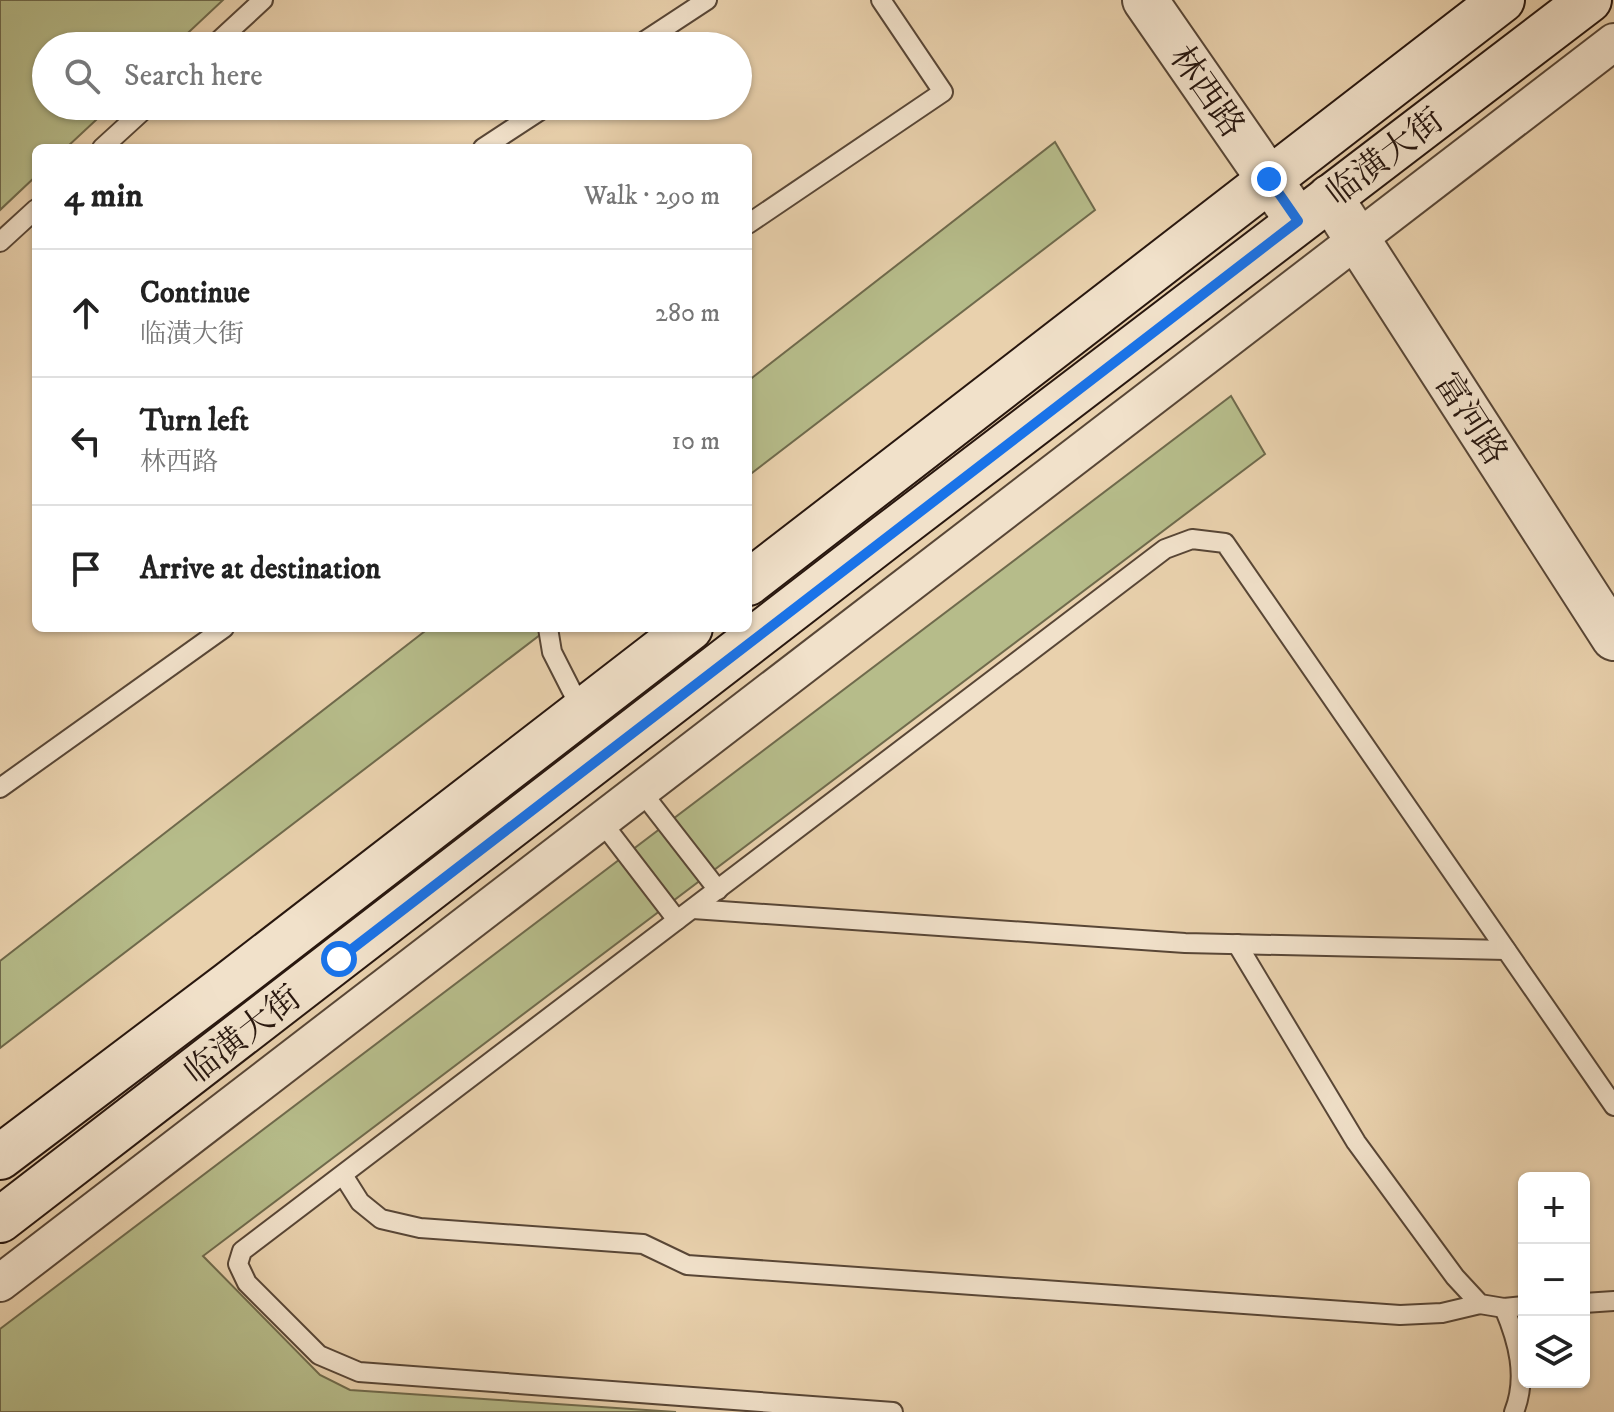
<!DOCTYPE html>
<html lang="en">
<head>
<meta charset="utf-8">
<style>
	:root { --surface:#fff; --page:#f6f6f6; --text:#222; --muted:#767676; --line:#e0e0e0 }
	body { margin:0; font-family:"IM FELL DW Pica","Noto Serif SC",serif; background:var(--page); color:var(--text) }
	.controls { position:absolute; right:24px; bottom:24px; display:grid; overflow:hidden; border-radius:12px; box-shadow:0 2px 6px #0004 }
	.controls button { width:72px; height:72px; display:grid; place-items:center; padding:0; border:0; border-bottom:2px solid var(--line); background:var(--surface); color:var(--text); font:40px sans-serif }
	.stop { position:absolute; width:24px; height:24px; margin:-18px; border:6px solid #1a73e8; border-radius:50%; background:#fff }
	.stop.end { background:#1a73e8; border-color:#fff; box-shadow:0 2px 8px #0008 }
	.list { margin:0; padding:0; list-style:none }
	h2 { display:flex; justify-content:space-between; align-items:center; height:104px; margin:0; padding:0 32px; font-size:34px }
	h2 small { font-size:26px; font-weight:400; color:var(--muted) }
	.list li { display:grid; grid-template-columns:52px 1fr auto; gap:24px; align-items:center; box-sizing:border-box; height:128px; padding:0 32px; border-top:2px solid var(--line) }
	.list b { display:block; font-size:30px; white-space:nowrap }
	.list p { margin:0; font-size:26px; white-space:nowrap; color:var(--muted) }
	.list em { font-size:26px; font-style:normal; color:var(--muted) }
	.icon { flex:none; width:44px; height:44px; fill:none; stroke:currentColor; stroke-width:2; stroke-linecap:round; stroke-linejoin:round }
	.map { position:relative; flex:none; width:1614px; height:1412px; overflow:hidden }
	.search { position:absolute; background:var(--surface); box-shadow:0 2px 6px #0004; left:32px; top:32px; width:720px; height:88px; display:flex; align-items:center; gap:20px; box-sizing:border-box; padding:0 28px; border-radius:44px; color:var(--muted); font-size:30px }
	.panel { position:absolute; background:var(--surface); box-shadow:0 2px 6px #0004; left:32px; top:144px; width:720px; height:488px; border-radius:12px }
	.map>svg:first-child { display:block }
	.green { fill:#b6bc8a; stroke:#6f6a4c; stroke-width:2 }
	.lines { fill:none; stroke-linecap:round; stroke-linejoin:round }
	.service-casing { stroke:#584636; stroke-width:22 }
	.minor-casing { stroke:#584636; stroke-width:40 }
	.tertiary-casing { stroke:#584636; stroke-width:48 }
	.secondary-casing { stroke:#28170f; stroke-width:48 }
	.service { stroke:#f1e1ca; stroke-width:18 }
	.minor { stroke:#f1e1ca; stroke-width:36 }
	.tertiary { stroke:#f1e1ca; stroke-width:44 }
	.secondary { stroke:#f1e1ca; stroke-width:44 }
	.route { stroke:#1a73e8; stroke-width:10 }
	.labels { text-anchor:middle; stroke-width:8; stroke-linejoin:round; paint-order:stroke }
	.street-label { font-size:34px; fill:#28170f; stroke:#f1e1ca }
</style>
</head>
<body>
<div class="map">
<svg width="1614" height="1412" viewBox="0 0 1614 1412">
	<rect width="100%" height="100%" fill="#e9d1ad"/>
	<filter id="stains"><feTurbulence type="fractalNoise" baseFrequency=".0025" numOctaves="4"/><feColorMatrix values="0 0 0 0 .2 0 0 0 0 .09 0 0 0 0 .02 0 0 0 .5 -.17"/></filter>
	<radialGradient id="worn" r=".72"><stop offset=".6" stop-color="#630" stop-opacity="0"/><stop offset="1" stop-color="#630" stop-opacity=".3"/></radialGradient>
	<!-- green -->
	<g class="green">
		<polygon points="0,0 223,0 174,46 46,46 46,106 111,106 66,148 36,148 36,176 0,210"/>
		<polygon points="1055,142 1095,210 748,476 748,381"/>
		<polygon points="1231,396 1265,454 203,1256 320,1375 350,1390 676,1412 0,1412 0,1329"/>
		<polygon points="429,628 549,628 0,1048 0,961"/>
	</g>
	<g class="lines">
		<defs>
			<g id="service">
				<polyline points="213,46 263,0"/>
				<polyline points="637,46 707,0"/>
				<polyline points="102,148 148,106"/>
				<polyline points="483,148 547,106"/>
				<polyline points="748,224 943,92 881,0"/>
				<polyline points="0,242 36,209"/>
				<polyline points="548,628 552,652 582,711"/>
				<polyline points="0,788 224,628"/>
				<polyline points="641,791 718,890"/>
				<polyline points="601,821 677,920"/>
				<polyline points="693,909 1185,943 1506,950"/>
				<polyline points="1237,944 1356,1142 1455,1277 1480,1304 1504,1308 1524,1306"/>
				<polyline points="343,1175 360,1202 381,1219 420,1228 643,1244 687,1265 1400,1315 1442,1313 1480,1304"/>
				<polyline points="1584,1303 1614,1301"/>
				<path d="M1504,1308C1518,1341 1528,1377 1514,1412"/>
				<polyline points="893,1412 359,1372 319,1355 247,1283 238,1264 242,1251 1165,549 1192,539 1225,543 1614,1106"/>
			</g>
			<polyline id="minor" points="0,1283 1614,42"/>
			<g id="tertiary">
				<polyline points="1145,0 1298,221"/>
				<polyline points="1330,197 1614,638"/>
			</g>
			<g id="secondary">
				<polyline points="748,583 1502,0"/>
				<polyline points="0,1157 229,984 690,628"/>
				<polyline points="0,1220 887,536 1589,0"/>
			</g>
		</defs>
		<!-- service casing -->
		<use href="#service" class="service-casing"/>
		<!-- minor casing -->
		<use href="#minor" class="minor-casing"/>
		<!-- tertiary casing -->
		<use href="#tertiary" class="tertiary-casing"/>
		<!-- secondary casing -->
		<use href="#secondary" class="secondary-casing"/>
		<!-- service -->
		<use href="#service" class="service"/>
		<!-- minor -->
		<use href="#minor" class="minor"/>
		<!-- tertiary -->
		<use href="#tertiary" class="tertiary"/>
		<!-- secondary -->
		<use href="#secondary" class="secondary"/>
	</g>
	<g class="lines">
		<!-- route -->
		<polyline class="route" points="339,959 1298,221 1269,179"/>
	</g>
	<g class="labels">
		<!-- street labels -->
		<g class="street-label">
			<text transform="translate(1208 91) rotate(55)" y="12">林西路</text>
			<text transform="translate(1384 156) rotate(-37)" y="12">临潢大街</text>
			<text transform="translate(1472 418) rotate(57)" y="12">富河路</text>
			<text transform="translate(242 1034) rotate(-38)" y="12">临潢大街</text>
		</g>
	</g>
	<rect width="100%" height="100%" filter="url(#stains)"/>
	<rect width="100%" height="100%" fill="url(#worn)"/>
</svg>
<div class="controls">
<button>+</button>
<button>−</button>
<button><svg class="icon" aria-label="layers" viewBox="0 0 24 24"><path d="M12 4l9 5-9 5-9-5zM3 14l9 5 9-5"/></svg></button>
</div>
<div class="stop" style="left:339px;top:959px"></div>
<div class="stop end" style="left:1269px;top:179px"></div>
<div class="search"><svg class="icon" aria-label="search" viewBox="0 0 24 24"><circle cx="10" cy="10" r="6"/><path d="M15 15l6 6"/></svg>Search here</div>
<section class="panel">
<h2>4 min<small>Walk · 290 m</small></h2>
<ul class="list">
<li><svg class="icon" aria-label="ahead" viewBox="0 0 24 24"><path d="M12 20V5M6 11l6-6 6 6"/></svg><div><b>Continue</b><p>临潢大街</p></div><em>280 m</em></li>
<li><svg class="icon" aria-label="left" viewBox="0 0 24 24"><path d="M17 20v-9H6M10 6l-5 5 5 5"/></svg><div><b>Turn left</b><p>林西路</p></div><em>10 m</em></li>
<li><svg class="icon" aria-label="arrive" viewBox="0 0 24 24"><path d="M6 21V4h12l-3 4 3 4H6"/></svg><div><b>Arrive at destination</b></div></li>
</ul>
</section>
</div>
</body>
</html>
